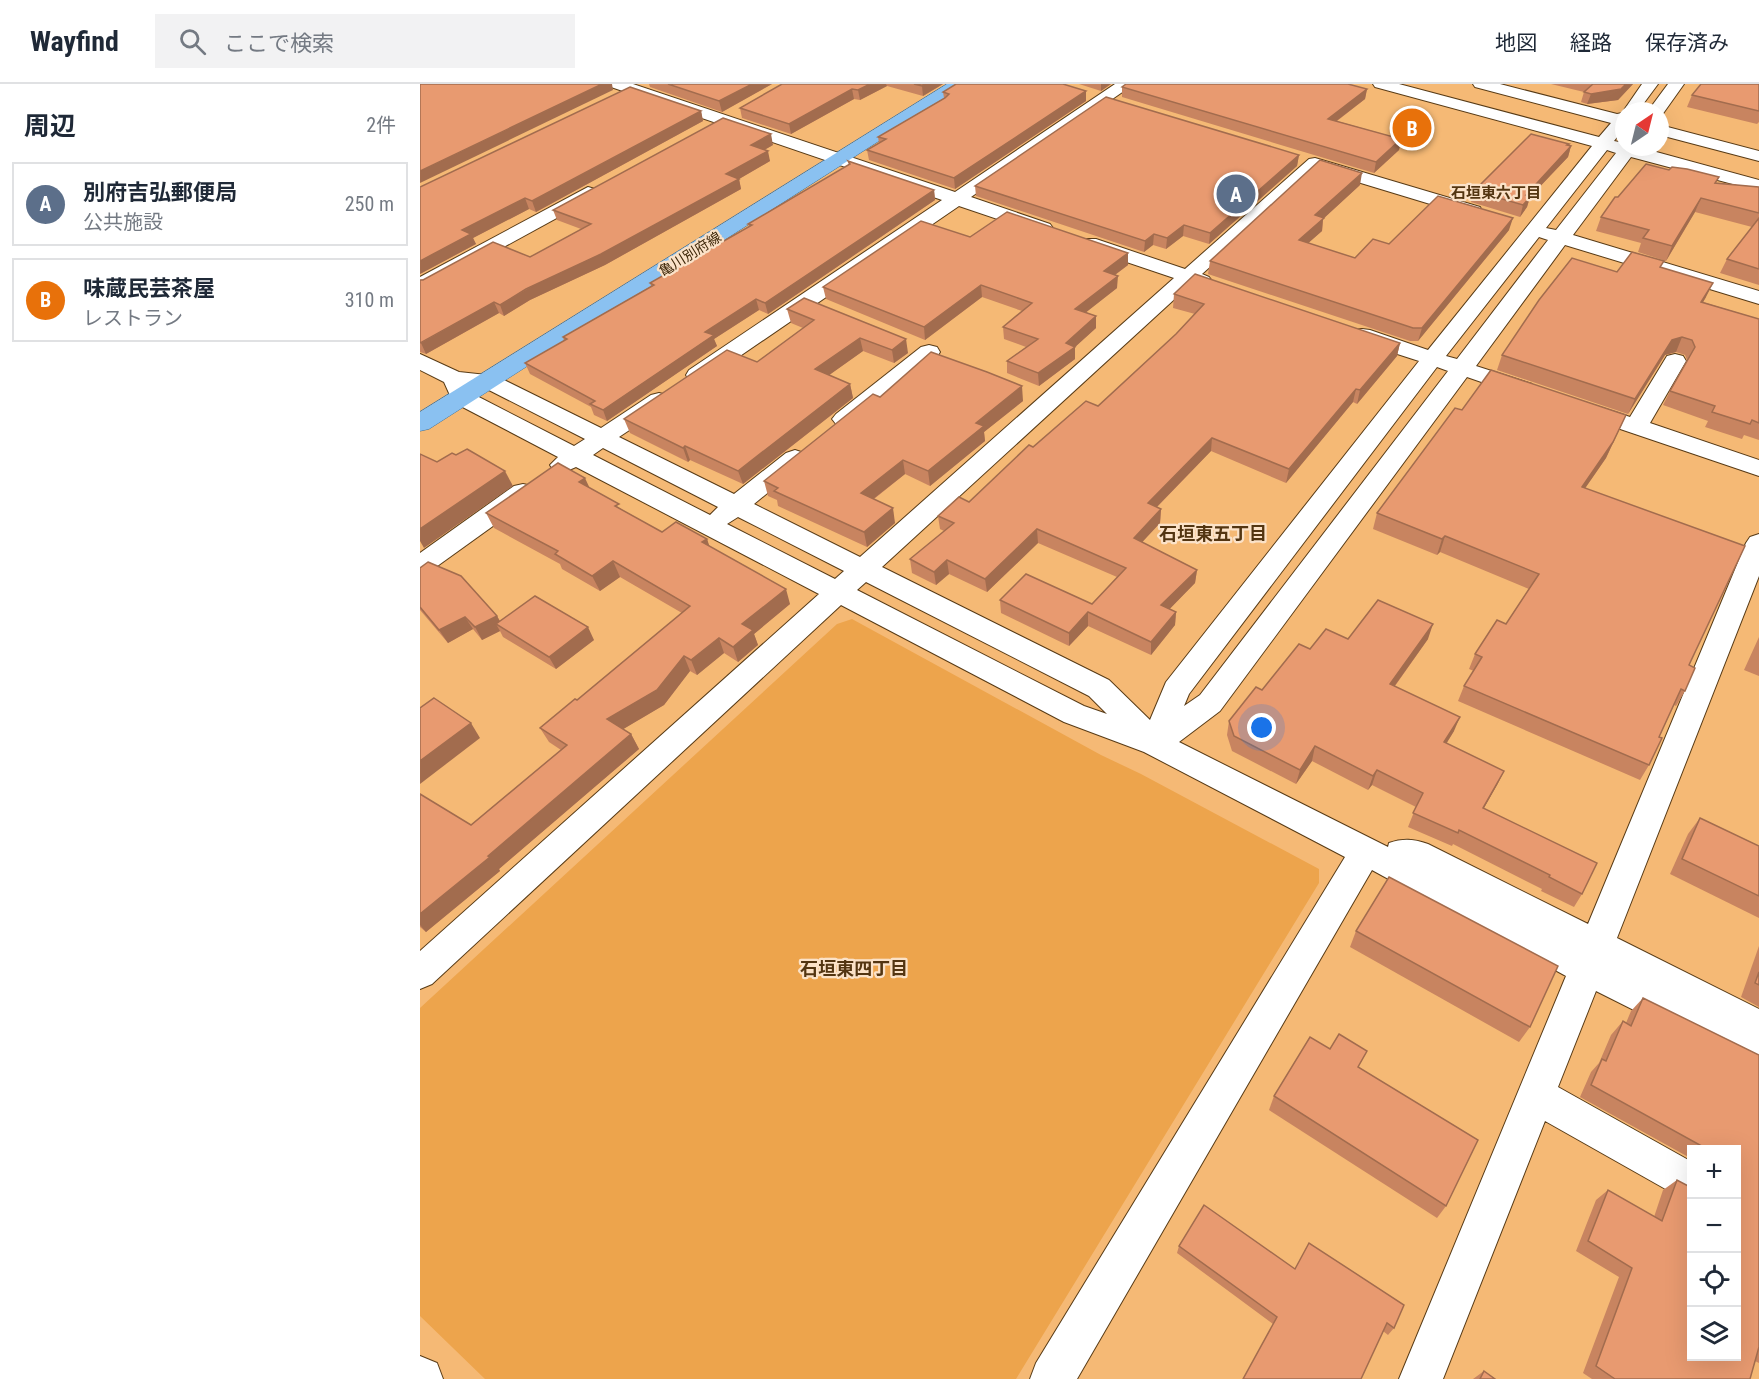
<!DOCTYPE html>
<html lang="ja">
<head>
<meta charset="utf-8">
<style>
	:root { --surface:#fff; --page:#f2f2f3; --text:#1f2937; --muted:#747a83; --line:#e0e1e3; --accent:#2563eb }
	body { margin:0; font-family:"Roboto Condensed","Noto Sans JP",sans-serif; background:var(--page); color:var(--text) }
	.controls { position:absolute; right:18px; bottom:18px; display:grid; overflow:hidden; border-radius:0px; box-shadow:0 6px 24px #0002 }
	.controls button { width:54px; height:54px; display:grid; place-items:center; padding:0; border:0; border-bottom:2px solid var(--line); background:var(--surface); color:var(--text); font:30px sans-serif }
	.compass { position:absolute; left:1195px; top:18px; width:54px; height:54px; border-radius:50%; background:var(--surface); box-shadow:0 6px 24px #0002; rotate:35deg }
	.you { position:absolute; left:842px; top:644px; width:21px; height:21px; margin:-15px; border:4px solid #fff; border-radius:50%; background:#1a73e8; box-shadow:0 0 0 9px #1a73e833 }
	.badge { display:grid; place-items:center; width:39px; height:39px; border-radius:50%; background:var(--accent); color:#fff; font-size:20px; font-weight:700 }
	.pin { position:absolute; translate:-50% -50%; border:3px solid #fff; box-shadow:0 2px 6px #0006 }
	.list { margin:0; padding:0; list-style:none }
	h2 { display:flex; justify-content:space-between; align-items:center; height:78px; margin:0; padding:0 24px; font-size:26px }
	h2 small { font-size:20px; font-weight:400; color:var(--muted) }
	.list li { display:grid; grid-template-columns:39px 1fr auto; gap:18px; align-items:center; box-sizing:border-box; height:84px; margin:0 12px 12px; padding:0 12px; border:2px solid var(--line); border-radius:0px }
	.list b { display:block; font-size:22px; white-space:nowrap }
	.list p { margin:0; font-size:20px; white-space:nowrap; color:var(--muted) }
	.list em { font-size:20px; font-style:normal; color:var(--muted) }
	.icon { flex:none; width:33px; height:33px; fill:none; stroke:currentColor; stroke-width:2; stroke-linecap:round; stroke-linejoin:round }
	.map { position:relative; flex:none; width:1339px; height:1295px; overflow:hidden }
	header { display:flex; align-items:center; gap:36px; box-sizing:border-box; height:84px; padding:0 30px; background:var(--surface); border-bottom:2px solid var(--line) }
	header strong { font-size:28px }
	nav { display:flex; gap:33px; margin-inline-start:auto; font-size:21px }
	.search { width:420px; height:54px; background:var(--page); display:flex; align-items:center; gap:15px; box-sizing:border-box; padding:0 21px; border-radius:0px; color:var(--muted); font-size:22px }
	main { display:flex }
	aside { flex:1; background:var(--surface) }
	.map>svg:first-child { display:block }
	.green { fill:#eda44c }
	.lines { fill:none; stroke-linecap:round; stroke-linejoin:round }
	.minor-casing { stroke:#583b16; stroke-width:2 }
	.major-casing { stroke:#3c6f99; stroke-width:1 }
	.minor { fill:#fff; fill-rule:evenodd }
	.major { fill:#8ac1f1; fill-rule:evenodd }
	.wall { fill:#c88460 }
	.shaded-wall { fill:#a26c4e }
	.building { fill:#e89a70; stroke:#a26c4e; stroke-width:1.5 }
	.labels { text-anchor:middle; stroke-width:4.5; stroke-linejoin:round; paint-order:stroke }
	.far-street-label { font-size:14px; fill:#3c2507; stroke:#fbe2c8 }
	.far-neighbourhood-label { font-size:15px; font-weight:bold; fill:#533511; stroke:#fbe2c8 }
	.neighbourhood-label { font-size:18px; font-weight:bold; fill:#533511; stroke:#fbe2c8 }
</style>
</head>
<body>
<header>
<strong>Wayfind</strong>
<div class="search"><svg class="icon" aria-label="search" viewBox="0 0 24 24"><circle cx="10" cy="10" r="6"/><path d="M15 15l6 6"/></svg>ここで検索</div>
<nav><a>地図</a><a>経路</a><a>保存済み</a></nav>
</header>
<main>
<aside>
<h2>周辺<small>2件</small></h2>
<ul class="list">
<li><span class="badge" style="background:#5c6f8a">A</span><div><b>別府吉弘郵便局</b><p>公共施設</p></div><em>250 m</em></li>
<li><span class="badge" style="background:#e8710a">B</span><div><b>味蔵民芸茶屋</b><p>レストラン</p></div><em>310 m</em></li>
</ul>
</aside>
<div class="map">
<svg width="1339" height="1295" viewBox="0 0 1339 1295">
	<rect width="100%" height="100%" fill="#f5b975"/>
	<!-- green -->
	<polygon class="green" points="432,535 681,671 721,690 899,785 899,799 596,1295 65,1295 0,1232 0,924 417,540"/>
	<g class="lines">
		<defs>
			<g id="minor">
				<polygon points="189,0 213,0 535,108 695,0 714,0 551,113 630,140 633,144 630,148 616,148 539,122 285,296 277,298 269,296 266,291 269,286 522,116 191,3"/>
				<path d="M953,0H979L1179,53L1191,39L1055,3L1053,0H1080L1197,30L1202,29L1222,0H1238L1218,27H1204V44L1194,57L1204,59V63H1218L1339,96V107L1211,73L1153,151L1339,207V220L1145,161L1056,282L1112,300L1115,305L1112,310L1104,312L1096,310L1047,293L800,627L759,658L968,763L969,759C983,754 994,755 1008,760L1168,840L1326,459L1330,453L1339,450V492L1197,854L1339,925V989L1176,907L1138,1003L1272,1078V1120L1125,1037L1023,1295H979L1146,892L952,786L657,1295H610L616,1279L925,773L724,668L644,638L421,521L12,900L0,905V867L399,510L156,383L142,389L133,386L130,381L138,373L33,318L24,298L0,286V270L39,288L76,292L181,344L231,311L239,309L247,311L250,316L247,321L199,353L314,410L366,369L375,366L384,369L387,374L384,379L334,420L440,473L754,194L662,163L659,159L662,155H676L765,185L889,75L895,74L1060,123L1062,127L1060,131L1053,133L898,86L782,190L789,193L792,197L789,201L782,203L771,200L462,483L689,596L730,636L746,598L999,277L934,256L931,251L934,246L942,245L950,246L1008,266L1172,62L955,3ZM1187,66L1196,69L1136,146L1126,144ZM1119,153L1128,156L1037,275L1026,272ZM1017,283L1028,287L780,611L764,622L769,610ZM48,302L63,303L165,355L154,362L51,309ZM183,364L298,423L290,431L173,371ZM318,433L424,487L415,495L307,440ZM446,498L669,612L687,630L664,622L437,506Z"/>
				<polygon points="1248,0 1264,0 1242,31 1240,31 1240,27 1228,27"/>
				<polygon points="1240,41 1339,67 1339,77 1240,51"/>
				<polygon points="168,103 175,105 177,109 175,113 7,205 0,207 0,193"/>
				<polygon points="509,261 517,263 520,268 517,273 432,340 424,342 416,340 412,335 416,330 501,263"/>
				<polygon points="1255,270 1263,272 1266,277 1230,339 1339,376 1339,392 1156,330 1152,325 1156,320 1164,318 1210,333 1247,272"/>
				<polygon points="103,400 112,402 115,408 112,414 9,488 0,491 0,469 94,402"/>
				<polygon points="0,1272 17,1279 23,1295 0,1295"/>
			</g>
			<polygon id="major" points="527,0 548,0 9,345 0,347 0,328"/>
		</defs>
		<!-- minor casing -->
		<use href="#minor" class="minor-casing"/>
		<!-- major casing -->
		<use href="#major" class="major-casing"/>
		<!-- minor -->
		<use href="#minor" class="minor"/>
		<!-- major -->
		<use href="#major" class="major"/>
	</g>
	<!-- wall -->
	<g class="wall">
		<polygon points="229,0 352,0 302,28 230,3"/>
		<polygon points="362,0 523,0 503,12 467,2 440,16 434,15 371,50 322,34 320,24"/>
		<polygon points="659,0 691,0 681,7"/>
		<polygon points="1131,0 1213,0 1198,16 1167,20 1161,18 1164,8"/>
		<polygon points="1339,0 1339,38 1337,40 1267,23 1272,11"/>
		<polygon points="702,3 947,5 945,15 917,37 981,55 979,66 954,89 702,13"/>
		<polygon points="666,7 666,17 535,105 449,76 447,66 459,59 458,53 524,14 523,8"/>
		<polygon points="281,27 283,37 116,128 109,125 53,154 56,160 0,190 0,103"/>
		<polygon points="1149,60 1148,61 1151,62 1148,73 1110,113 1107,123 1100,133 1051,118 1054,107"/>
		<polygon points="353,61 344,66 350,77 319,95 321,105 185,181 110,216 84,232 79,229 6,270 0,268 0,196 110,173 161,145 137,136 133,126"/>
		<polygon points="879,71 877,82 789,160 763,152 746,165 733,161 724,168 556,112 555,102"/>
		<polygon points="428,77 514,106 515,116 348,230 339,226 294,255 297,262 187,337 174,331 171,323 110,290 105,279 144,257 143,253 231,202 230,199 329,143 328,140 429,81"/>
		<polygon points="1297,99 1339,103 1339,201 1300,189 1307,175 1332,143 1275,128 1246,177 1218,168 1221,159 1176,147 1181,133 1198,113"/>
		<polygon points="940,101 903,135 902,147 888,159 935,174 969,160 1089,146 998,257 990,257 788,190 790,177"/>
		<polygon points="550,153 708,169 708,181 695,191 697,204 666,228 676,232 676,244 655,263 655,275 619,302 587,289 587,277 606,263 584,255 583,243 602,227 562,213 505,256 406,215 403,203"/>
		<polygon points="1241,184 1286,213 1283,218 1339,235 1339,356 1324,351 1322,355 1285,343 1288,337 1243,321 1250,307 1267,276 1265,271 1256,268 1245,271 1208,330 1077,286 1082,271 1197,188"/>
		<polygon points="754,210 980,259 977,272 937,320 933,318 866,399 791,367 737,423 741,425 740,439 722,458 777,486 775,499 749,525 756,528 755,541 731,571 668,542 649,562 581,529 580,516 672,520 697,493 618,459 567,508 529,490 516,501 492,489 490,475 524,447 520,445 518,432 549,418 613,363 678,322 756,250 775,230 753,224"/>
		<polygon points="367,225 488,269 474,279 443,267 409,291 430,300 433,314 323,400 270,376 268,378 210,349 204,335 337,278 383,244 371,239"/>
		<polygon points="460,313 603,317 564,348 565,357 510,402 485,390 454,415 475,439 447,463 358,422 357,416 348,412 344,397"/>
		<polygon points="1042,326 1206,331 1186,374 1165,404 1269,581 1265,607 1256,622 1254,621 1239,653 1229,681 1220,696 1038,617 1044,602 1054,587 1049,585 1055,570 1086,540 1109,505 1020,468 1017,471 953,445 957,429"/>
		<polygon points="169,403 201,425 242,448 287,455 289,462 370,520 334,550 338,561 318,578 304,569 277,591 270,587 244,621 203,645 211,650 219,665 79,785 80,787 6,848 0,843 0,710 51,741 141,666 129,658 120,644 157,616 262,529 200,493 180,507 142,485 140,480 74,444 66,429"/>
		<polygon points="0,484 77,532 80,537 174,556 136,585 83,553 80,547 62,556 53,545 28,559 0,526"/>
		<polygon points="1339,553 1339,592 1324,586"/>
		<polygon points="928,555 1008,555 975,602 1034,647 1026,660 1084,687 1077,701 1064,724 1162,810 1154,823 1121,807 1122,805 1033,760 1032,762 988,743 996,723 952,701 948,706 892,677 876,700 812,667 807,651 809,637 842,606 890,565"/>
		<polygon points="1280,734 1339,762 1339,834 1250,790 1268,750"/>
		<polygon points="936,847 1110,943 1099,958 930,863"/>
		<polygon points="1339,862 1339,923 1321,913"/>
		<polygon points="1223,914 1339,971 1339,1279 1335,1277 1330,1295 1172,1295 1163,1289 1199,1193 1156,1167 1176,1116 1188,1106 1234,1133 1243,1106 1257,1096 1272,1272 1317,1065 1272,1065 1272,1075 1160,1013 1171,988 1179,979 1191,951 1203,937 1206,939 1211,927"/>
		<polygon points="939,983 1026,1122 1017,1134 849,1026 854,1012"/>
		<polygon points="889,1159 974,1244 968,1251 963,1247 853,1240 757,1169 759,1162 875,1185"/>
		<polygon points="1064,1287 1075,1295 1053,1295"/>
	</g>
	<!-- shaded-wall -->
	<g class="shaded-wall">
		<polygon points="182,0 192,0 193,6 0,99 0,87"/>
		<polygon points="332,0 352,0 302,28 299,17"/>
		<polygon points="450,0 466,0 467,2 440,16 438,6"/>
		<polygon points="506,0 523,0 503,12 502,2"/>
		<polygon points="681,0 691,0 681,7"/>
		<polygon points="1206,0 1213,0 1198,16 1167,20 1171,10"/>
		<polygon points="432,5 434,15 371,50 369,40"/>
		<polygon points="947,5 945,15 906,45 908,35"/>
		<polygon points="666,7 666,17 535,105 534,94"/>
		<polygon points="281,27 283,37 116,128 112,117"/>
		<polygon points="351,50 353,61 334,72 331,61"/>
		<polygon points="981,55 979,66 954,89 956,78"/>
		<polygon points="1149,60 1146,67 1151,62 1148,73 1110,113 1107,123 1100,133 1103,121 1105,119 1102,122 1106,111"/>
		<polygon points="348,67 350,77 319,95 321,105 185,181 110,216 84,232 80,221 306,90"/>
		<polygon points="879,71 877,82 789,160 790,149"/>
		<polygon points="942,89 940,101 903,135 902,147 877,169 879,156 895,131"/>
		<polygon points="514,106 515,116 348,230 345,219"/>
		<polygon points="105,114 109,125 53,154 56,160 0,190 0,177 42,146"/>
		<polygon points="1281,114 1275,128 1246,177 1252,162"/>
		<polygon points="1093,134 1089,146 998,257 1002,244"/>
		<polygon points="764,141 763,152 746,165 747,154"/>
		<polygon points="734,150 733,161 724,168 725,157"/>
		<polygon points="708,169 708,181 684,199 684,187"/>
		<polygon points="698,192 697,204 655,237 655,225"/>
		<polygon points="1293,199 1286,213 1275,232 1281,218"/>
		<polygon points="561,201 562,213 505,256 504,243"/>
		<polygon points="336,215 339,226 294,255 297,262 187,337 183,326 285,248"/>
		<polygon points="74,218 79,229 6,270 1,259"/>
		<polygon points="676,232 676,244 655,263 655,275 619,302 618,289 646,259"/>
		<polygon points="1262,253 1256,268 1245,271 1208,330 1215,315 1252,256"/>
		<polygon points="440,254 443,267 398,299 395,285"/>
		<polygon points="486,255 488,269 474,279 472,266"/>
		<polygon points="980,259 977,272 937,320 940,306"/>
		<polygon points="430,300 433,314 323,400 318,387"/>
		<polygon points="602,302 603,317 564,348 565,357 510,402 508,387 556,339"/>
		<polygon points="936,305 933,318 866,399 869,385"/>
		<polygon points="1206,331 1186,374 1155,419 1162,403"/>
		<polygon points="792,354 791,367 727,433 728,419"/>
		<polygon points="265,362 270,376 268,378 263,364"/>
		<polygon points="483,376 485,390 443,423 441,409"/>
		<polygon points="85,387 93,402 4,464 0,457 0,445"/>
		<polygon points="165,394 172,409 159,398"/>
		<polygon points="473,424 475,439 447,463 444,448"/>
		<polygon points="741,425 740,439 713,468 714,454"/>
		<polygon points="617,445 618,459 567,508 565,495"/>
		<polygon points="1025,452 1020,468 1017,471 1022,455"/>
		<polygon points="287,455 292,470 282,458"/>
		<polygon points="527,476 529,490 516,501 514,488"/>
		<polygon points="193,477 200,493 180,507 172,492"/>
		<polygon points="777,486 775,499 740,535 741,521"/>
		<polygon points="366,505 370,520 334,550 338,561 318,578 313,563 322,540"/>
		<polygon points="668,528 668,542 649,562 649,549"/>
		<polygon points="756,528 755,541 731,571 731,558"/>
		<polygon points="77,532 84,545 76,540 80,547 62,556 55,543"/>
		<polygon points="45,533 53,545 28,559 19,546"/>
		<polygon points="1013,540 1008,555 966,614 970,600"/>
		<polygon points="168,543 174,556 136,585 129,573"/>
		<polygon points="299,554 304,569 277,591 271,576"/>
		<polygon points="264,572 270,587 244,621 195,650 187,635"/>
		<polygon points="1040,633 1034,647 1018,673 1024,658"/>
		<polygon points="51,639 60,654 0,700 0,677"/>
		<polygon points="211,650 219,665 79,785 80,787 6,848 0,841 0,830"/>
		<polygon points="895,662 892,677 876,700 880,686"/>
		<polygon points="957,686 952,701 948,706 953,692"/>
		<polygon points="1084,687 1077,701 1056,738 1063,724"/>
	</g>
	<!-- building -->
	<g class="building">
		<polygon points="0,0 182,0 0,87"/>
		<polygon points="248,0 332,0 299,17"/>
		<polygon points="362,0 450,0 438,6 432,5 369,40 320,24"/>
		<polygon points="494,0 506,0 502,2"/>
		<polygon points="536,0 643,0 666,7 534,94 447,66 466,55 458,53 525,14 529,10 523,8"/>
		<polygon points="706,0 928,0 947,5 908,35 981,55 956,78 702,3"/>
		<polygon points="1173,0 1206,0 1201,5 1171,10 1164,8"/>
		<polygon points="1281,0 1339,0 1339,27 1272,11"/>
		<polygon points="210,3 281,27 112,117 105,114 42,146 51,150 0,177 0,103"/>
		<polygon points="686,13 879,71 790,149 764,141 747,154 734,150 725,157 555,102"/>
		<polygon points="303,34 351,50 331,61 348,67 306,90 319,95 181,170 106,205 80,221 74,218 0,259 0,196 3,196 73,158 110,173 171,140 133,126"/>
		<polygon points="1111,50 1149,60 1147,61 1151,62 1106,111 1111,112 1103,121 1054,107"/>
		<polygon points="900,76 942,89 895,131 904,134 879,156 935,174 953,155 969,160 1018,112 1093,134 1002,244 993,244 790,177"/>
		<polygon points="428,77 514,106 345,219 336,215 285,248 294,251 183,326 170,320 175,317 105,279 147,255 143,253 234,201 230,199 332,141 328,140 430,80"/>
		<polygon points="1226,80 1249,86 1252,83 1267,85 1299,93 1295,99 1339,103 1339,129 1281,114 1252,162 1223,154 1229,146 1181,133 1195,113 1198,113"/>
		<polygon points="587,128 708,169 684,187 698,192 655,225 676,232 646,259 655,263 618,289 587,277 618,255 583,243 612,219 561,201 504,243 403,203 501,137 550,153"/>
		<polygon points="1339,134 1339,185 1307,175"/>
		<polygon points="1212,168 1244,177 1240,183 1293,199 1281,218 1339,235 1339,339 1332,336 1330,340 1292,328 1295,322 1250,307 1275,263 1272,256 1262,253 1252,256 1215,315 1082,271 1119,216 1152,174 1197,188"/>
		<polygon points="775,190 980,259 940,306 936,305 869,385 792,354 728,419 741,425 714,454 777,486 741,521 756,528 731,558 668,528 649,549 580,516 606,490 672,520 706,484 617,445 565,495 527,476 514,488 490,475 534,439 518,432 539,413 549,418 609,361 613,363 666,317 678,322 756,250 784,220 754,210"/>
		<polygon points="384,214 486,255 472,266 440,254 395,285 430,300 318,387 265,362 263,364 204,335 307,266 337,278 394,236 367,225"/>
		<polygon points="511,268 567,288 602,302 556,339 564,342 508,387 483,376 441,409 473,424 444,448 354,407 358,404 344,397 453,310 460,313"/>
		<polygon points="1071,286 1206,331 1193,358 1162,403 1325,462 1269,581 1275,584 1265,607 1261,605 1239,653 1242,654 1229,681 1044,602 1062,573 1055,570 1077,536 1086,540 1119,490 1025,452 1022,455 957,429 1035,324 1042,326"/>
		<polygon points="47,365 85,387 0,445 0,370 17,378 32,369 36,371"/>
		<polygon points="138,379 165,394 159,398 199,420 195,422 242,448 256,438 287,455 282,458 366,505 322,540 333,546 313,563 299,554 271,576 264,572 237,606 187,635 211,650 68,772 70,773 0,830 0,710 51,741 147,661 120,644 155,615 157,616 270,522 193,477 172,492 135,470 138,467 66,429"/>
		<polygon points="8,478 41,492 77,532 55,543 45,533 19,546 0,523 0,484"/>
		<polygon points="115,512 168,543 129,573 76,540"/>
		<polygon points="958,516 1013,540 970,600 1040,633 1024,658 1084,687 1063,724 1177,779 1162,810 1129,793 1130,791 1039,746 1038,749 993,729 1003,709 957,686 953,692 895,662 880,686 814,652 809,637 836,603 842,606 879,560 890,565 906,545 928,555"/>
		<polygon points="14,614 51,639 0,677 0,624"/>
		<polygon points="1280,734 1339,762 1339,812 1262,775"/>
		<polygon points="969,793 1138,882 1110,943 936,847"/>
		<polygon points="1339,888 1339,901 1335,899"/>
		<polygon points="1223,914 1339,971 1339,1263 1330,1295 1195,1295 1176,1282 1212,1184 1168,1157 1188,1106 1242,1137 1257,1096 1272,1104 1272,1272 1317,1272 1317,1065 1287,1065 1171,1001 1182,975 1186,977 1203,937 1211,942"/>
		<polygon points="919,950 947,967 938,983 1058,1056 1026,1122 854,1012 890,953 910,965"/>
		<polygon points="784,1121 875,1185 889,1159 984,1221 974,1244 967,1239 941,1295 823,1295 857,1233 759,1162"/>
		<polygon points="1064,1287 1075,1295 1060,1295"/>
	</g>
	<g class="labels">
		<!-- far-street labels -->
		<g class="far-street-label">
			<text transform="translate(270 170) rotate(-32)" y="5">亀川別府線</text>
		</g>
		<!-- far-neighbourhood labels -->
		<g class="far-neighbourhood-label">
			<text x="1076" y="114">石垣東六丁目</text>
		</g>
		<!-- neighbourhood labels -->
		<g class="neighbourhood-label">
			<text x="793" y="456">石垣東五丁目</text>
			<text x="434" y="891">石垣東四丁目</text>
		</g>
	</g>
</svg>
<div class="controls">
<button>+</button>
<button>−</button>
<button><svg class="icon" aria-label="locate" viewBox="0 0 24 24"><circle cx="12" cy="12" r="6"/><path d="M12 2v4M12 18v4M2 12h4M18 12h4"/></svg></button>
<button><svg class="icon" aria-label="layers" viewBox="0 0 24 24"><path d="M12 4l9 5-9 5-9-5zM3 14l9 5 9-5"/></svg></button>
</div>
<svg class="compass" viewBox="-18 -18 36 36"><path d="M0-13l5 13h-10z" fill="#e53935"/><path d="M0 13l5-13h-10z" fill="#747a83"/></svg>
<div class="you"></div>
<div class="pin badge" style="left:816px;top:110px;background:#5c6f8a">A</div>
<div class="pin badge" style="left:992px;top:44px;background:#e8710a">B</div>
</div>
</main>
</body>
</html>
